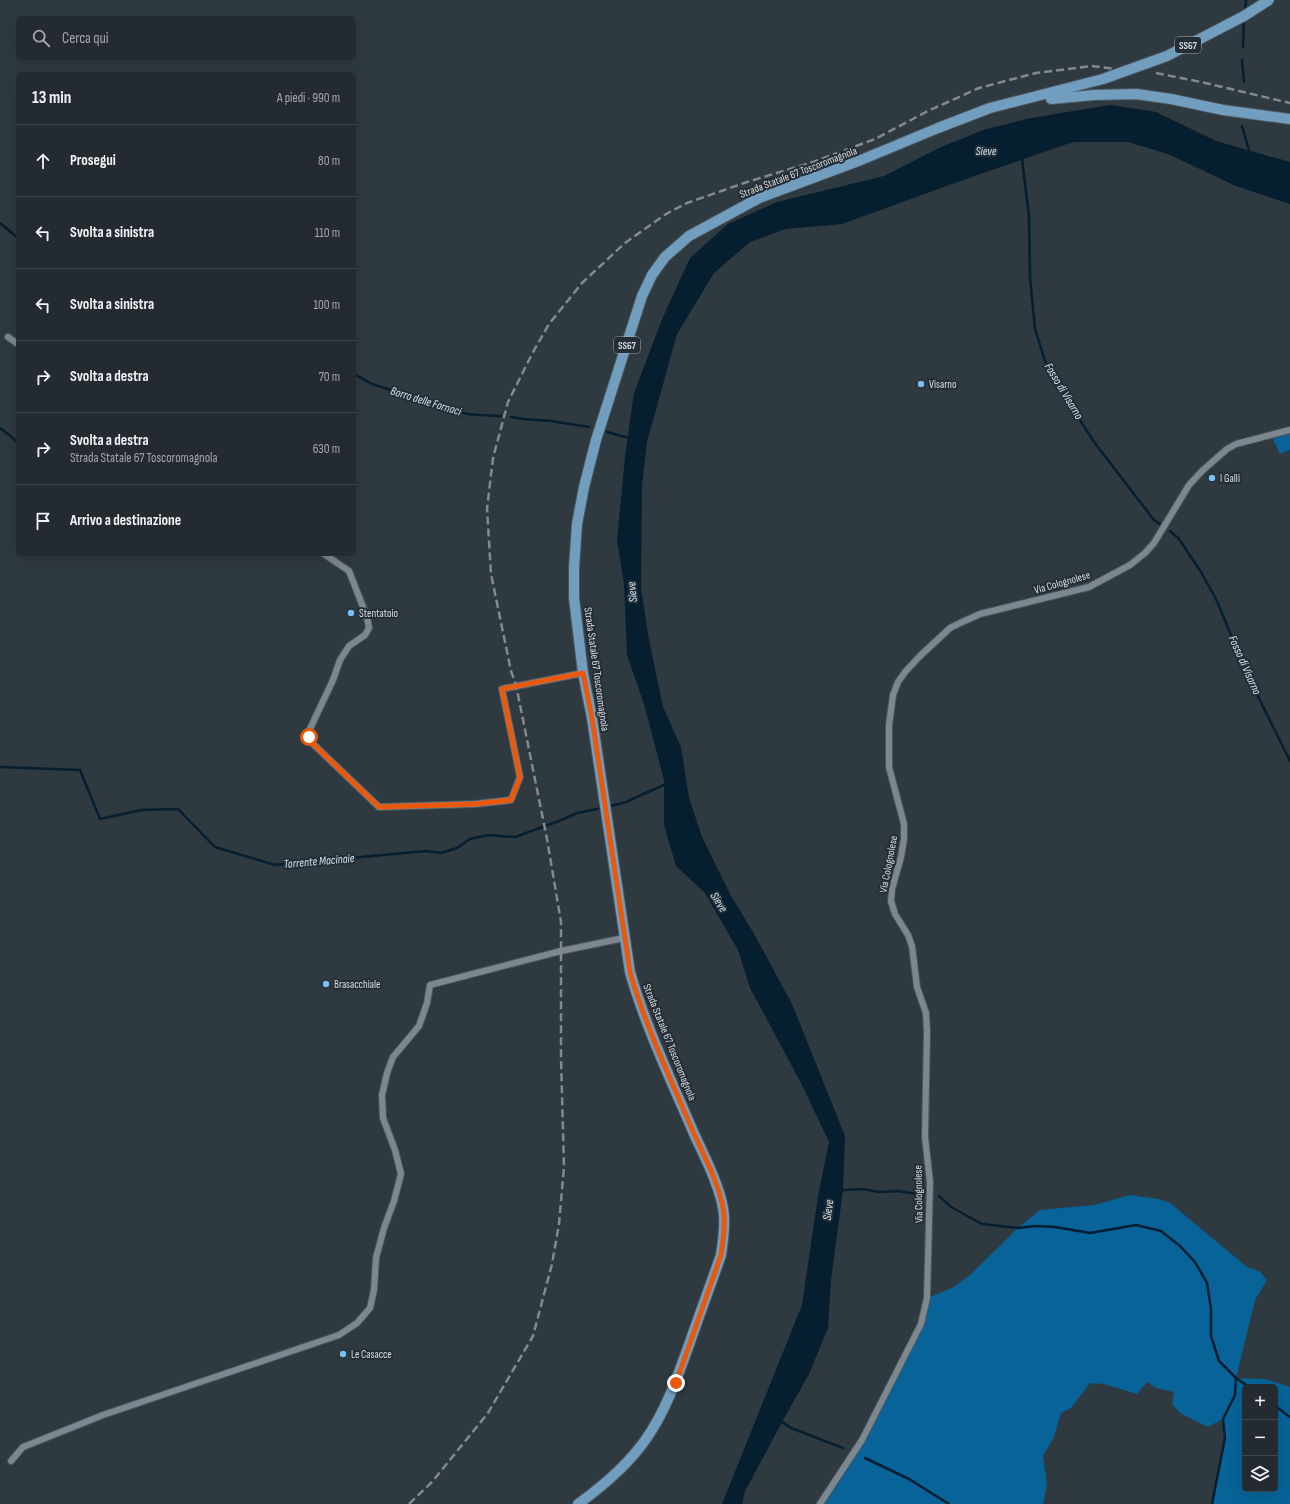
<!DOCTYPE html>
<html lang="it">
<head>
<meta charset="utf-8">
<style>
	:root { --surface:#232b30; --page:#2b3338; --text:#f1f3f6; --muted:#a3a7ab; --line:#40474c }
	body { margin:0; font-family:"Sofia Sans Condensed",sans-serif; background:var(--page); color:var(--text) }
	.controls { position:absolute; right:12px; bottom:12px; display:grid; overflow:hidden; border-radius:6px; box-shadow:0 4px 16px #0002 }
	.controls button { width:36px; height:36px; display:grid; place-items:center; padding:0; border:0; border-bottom:1px solid var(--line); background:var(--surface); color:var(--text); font:20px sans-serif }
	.stop { position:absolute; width:12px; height:12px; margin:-9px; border:3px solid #ea580c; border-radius:50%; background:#fff }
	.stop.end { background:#ea580c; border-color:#fff; box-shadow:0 1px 4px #0008 }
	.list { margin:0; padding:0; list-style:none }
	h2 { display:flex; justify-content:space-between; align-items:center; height:52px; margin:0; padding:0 16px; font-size:17px }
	h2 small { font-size:13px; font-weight:400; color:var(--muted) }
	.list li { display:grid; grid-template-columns:26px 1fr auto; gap:12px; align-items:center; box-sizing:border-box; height:72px; padding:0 16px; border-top:1px solid var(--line) }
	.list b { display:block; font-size:15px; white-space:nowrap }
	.list p { margin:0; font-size:13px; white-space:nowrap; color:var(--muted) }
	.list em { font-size:13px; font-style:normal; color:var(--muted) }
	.icon { flex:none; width:22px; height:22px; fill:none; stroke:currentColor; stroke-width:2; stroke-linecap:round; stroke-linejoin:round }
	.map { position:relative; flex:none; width:1290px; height:1504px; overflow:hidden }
	.search { position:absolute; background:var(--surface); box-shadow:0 4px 16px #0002; left:16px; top:16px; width:340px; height:44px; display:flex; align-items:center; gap:10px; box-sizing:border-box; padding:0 14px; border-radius:6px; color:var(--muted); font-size:15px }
	.panel { position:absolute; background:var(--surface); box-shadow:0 4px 16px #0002; left:16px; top:72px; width:340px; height:484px; border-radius:6px }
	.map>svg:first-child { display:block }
	.green { fill:#076398; fill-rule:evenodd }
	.water { fill:#051e30 }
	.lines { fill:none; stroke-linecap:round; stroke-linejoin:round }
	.stream { stroke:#051e30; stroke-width:2.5 }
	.minor-casing { stroke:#4c555b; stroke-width:8 }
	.primary-casing { stroke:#4c555b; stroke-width:12 }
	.minor { stroke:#7c8790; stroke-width:6 }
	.primary { stroke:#719dbf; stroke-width:10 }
	.rail { stroke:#828a90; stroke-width:2.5; stroke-dasharray:8 4; stroke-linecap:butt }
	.primary-bridge-casing { stroke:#4c555b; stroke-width:12; stroke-linecap:butt }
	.primary-bridge { stroke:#719dbf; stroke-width:10 }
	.route { stroke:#ea580c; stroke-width:5 }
	.poi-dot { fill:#77bff7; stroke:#252e36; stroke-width:1.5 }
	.labels { text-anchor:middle; stroke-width:4; stroke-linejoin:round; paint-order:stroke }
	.shield { fill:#252e36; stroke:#a1a8ae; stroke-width:1 }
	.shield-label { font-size:10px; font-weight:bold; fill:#d6dce1 }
	.street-label { font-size:11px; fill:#d6dce1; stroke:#252e36 }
	.poi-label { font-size:11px; fill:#d6dce1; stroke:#252e36; text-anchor:start }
	.water-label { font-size:12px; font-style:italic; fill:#cfe2f1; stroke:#252e36 }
</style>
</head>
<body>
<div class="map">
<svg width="1290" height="1504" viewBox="0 0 1290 1504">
	<rect width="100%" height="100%" fill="#2f3940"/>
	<!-- green -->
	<g class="green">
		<polygon points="1290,430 1290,450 1280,454 1271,435"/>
		<path d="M1130,1195L1158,1199L1170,1203L1247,1267L1259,1271L1267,1280L1255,1300L1236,1378L1265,1379L1290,1387V1504H1212L1225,1438L1223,1419L1208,1427L1180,1413L1172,1404L1174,1392L1156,1388L1147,1382L1137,1394L1104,1384L1090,1383L1071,1408L1061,1413L1054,1437L1043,1456L1047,1485L1043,1504H820L862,1440L921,1324L927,1298L952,1288L970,1275L1018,1228L1040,1210L1094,1205ZM1245,1387H1275V1489H1245Z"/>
	</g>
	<!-- water -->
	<polygon class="water" points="1110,105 1156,112 1216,141 1290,162 1290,204 1236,186 1168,154 1128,142 1073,142 952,184 842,224 786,229 750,242 714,273 677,334 647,442 642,487 641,588 649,640 663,707 681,747 689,798 702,837 730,894 753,932 792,1004 845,1136 843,1190 831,1280 828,1328 809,1374 787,1413 745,1491 742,1504 722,1504 802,1305 818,1196 829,1142 801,1083 750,988 738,950 705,893 676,866 664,825 664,780 644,704 627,655 624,584 617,540 625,457 634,393 663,317 690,258 728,224 777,202 884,176 939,148 983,130 1031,118"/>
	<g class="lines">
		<!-- stream -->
		<g class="stream">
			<polyline points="1245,12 1246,0"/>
			<polyline points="1243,47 1244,19"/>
			<polyline points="1242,60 1244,82"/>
			<polyline points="1242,126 1249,150"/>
			<polyline points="1022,159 1029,216 1030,277 1035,329 1045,361 1065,396 1094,442 1154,520 1161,525"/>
			<polyline points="0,223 18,238"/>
			<polyline points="354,374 372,384 467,414 479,415 501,416"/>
			<polyline points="511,417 524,419 551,421 589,427"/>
			<polyline points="0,428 13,438 18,444"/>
			<polyline points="607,432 629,438"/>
			<polyline points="1170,531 1179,539 1201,572 1216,599 1249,678 1290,761"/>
			<polyline points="0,767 80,770 100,819 141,810 178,809 215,847 275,865 426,851 441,853 457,848 470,839 488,835 515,837 559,821 577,813 602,808"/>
			<polyline points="607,807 626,802 666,784"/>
			<polyline points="843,1190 862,1189 880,1192 898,1191 917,1194"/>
			<polyline points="939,1196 951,1207 982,1224 1018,1228 1036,1226 1055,1227 1090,1233 1136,1225 1161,1231 1180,1246 1195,1262 1207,1283 1211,1309 1211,1336 1219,1361 1236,1378 1235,1395 1223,1419 1225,1438 1212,1504"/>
			<polyline points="1236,1378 1249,1387"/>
			<polyline points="1275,1406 1290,1417"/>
			<polyline points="782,1422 791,1428 843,1448"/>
			<polyline points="865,1458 909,1479 949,1504"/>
		</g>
		<defs>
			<g id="minor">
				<polyline points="8,337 18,344"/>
				<polyline points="324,554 349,571 367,617 369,628 365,635 349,646 340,660 333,680 308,733 310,741 379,807 475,804 511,800 520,777 502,689 583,673"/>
				<polyline points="11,1461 23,1447 103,1415 339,1335 357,1323 370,1308 374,1290 376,1258 384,1228 394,1201 401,1174 395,1150 383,1118 382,1095 387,1073 393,1057 419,1026 427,1003 430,985 561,951 624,938"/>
				<polyline points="820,1504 862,1440 921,1324 927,1298 930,1182 925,1137 927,1032 926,1013 917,987 912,946 908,935 895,914 891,901 892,889 901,857 904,839 904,824 889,767 889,725 893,695 898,682 905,672 920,656 950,628 960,623 980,614 1089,587 1130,565 1145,553 1154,543 1189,485 1202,471 1227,449 1236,444 1290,430"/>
			</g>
			<g id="primary">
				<polyline points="1051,99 1094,95 1136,94 1171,99 1223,110 1290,119"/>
				<path d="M578,1504C603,1486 628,1465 646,1439C667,1409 678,1375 690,1342C700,1313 711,1284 721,1255C723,1242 725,1229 724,1216C723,1193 705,1157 695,1136C672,1082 646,1028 630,972L592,718L583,673L574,598V568L577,524L584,487L596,440L642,296L652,275L665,257L689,236L759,198L861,160L938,128L990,108L1103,79"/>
			</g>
		</defs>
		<!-- minor casing -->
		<use href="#minor" class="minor-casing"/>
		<!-- primary casing -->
		<use href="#primary" class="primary-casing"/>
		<!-- minor -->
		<use href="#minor" class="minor"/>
		<!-- primary -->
		<use href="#primary" class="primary"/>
		<!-- rail -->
		<g class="rail">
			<polyline points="1156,73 1201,82 1290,103"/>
			<polyline points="409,1504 432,1482 488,1413 533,1336 552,1264 559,1224 564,1167 561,1058 561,922 547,839 516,685 511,671 491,574 487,509 493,458 508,402 532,354 549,324 582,283 625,243 666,214 687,203 747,182 813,162 875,139 928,111 979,88 1036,73 1091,66 1115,69"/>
		</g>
		<defs>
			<polyline id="primary-bridge" points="1103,79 1167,56 1244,16 1269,0"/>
		</defs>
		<!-- primary-bridge casing -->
		<use href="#primary-bridge" class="primary-bridge-casing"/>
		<!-- primary-bridge -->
		<use href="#primary-bridge" class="primary-bridge"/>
	</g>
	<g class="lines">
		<!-- route -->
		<path class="route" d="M309,737L310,741L379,807L475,804L511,800L520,778L502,689L583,673L592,718L630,972C646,1028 672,1082 695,1136C705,1157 723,1193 724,1216C725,1229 723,1242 721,1255L676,1383"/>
	</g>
	<!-- markers -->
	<g class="poi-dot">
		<circle cx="921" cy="384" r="4"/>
		<circle cx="1212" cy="478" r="4"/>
		<circle cx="351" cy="613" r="4"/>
		<circle cx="326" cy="984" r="4"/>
		<circle cx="343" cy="1354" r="4"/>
	</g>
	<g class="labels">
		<!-- shield labels -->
		<g class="shield">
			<rect x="1175" y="37" width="26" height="16" rx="3"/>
			<rect x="614" y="337" width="26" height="16" rx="3"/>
		</g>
		<g class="shield-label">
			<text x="1188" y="49">SS67</text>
			<text x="627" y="349">SS67</text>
		</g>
		<!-- street labels -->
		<g class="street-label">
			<text transform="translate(798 172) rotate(-21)" y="4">Strada Statale 67 Toscoromagnola</text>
			<text transform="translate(1062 582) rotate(-16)" y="4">Via Colognolese</text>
			<text transform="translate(597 669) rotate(82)" y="4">Strada Statale 67 Toscoromagnola</text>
			<text transform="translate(888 864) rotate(-79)" y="4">Via Colognolese</text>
			<text transform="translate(670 1042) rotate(68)" y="4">Strada Statale 67 Toscoromagnola</text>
			<text transform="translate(918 1194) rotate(-91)" y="4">Via Colognolese</text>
		</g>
		<!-- poi labels -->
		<g class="poi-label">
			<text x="929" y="388">Visarno</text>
			<text x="1220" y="482">I Galli</text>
			<text x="359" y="617">Stentatoio</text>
			<text x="334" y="988">Brasacchiale</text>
			<text x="351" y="1358">Le Casacce</text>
		</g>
		<!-- water labels -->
		<g class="water-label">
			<text x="986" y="155">Sieve</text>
			<text transform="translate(1064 391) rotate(59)" y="4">Fosso di Visarno</text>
			<text transform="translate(426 401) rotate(17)" y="4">Borro delle Fornaci</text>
			<text transform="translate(632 592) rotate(-95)" y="4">Sieve</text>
			<text transform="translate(1245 665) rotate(66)" y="4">Fosso di Visarno</text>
			<text transform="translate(319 861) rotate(-5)" y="4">Torrente Macinaie</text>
			<text transform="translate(719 902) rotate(58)" y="4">Sieve</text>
			<text transform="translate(828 1210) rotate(-83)" y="4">Sieve</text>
		</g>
	</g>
</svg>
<div class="controls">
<button>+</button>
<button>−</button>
<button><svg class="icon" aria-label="layers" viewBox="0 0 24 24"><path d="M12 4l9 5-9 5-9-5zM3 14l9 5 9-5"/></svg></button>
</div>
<div class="stop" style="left:309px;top:737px"></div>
<div class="stop end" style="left:676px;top:1383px"></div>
<div class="search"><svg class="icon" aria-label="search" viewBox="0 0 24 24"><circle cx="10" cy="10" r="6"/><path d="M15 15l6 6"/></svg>Cerca qui</div>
<section class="panel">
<h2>13 min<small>A piedi · 990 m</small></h2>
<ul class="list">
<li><svg class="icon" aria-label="ahead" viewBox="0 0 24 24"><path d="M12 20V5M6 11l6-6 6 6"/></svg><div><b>Prosegui</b></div><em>80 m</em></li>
<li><svg class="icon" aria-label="left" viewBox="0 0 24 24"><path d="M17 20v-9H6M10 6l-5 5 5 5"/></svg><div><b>Svolta a sinistra</b></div><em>110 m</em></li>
<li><svg class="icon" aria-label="left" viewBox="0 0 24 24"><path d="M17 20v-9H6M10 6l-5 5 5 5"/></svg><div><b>Svolta a sinistra</b></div><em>100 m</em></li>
<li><svg class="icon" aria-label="right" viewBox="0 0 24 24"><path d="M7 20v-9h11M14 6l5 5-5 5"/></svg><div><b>Svolta a destra</b></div><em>70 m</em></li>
<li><svg class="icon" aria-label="right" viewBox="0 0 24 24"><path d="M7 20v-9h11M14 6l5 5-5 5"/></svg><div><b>Svolta a destra</b><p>Strada Statale 67 Toscoromagnola</p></div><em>630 m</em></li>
<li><svg class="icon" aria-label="arrive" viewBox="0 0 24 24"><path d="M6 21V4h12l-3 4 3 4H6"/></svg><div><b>Arrivo a destinazione</b></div></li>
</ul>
</section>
</div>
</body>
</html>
